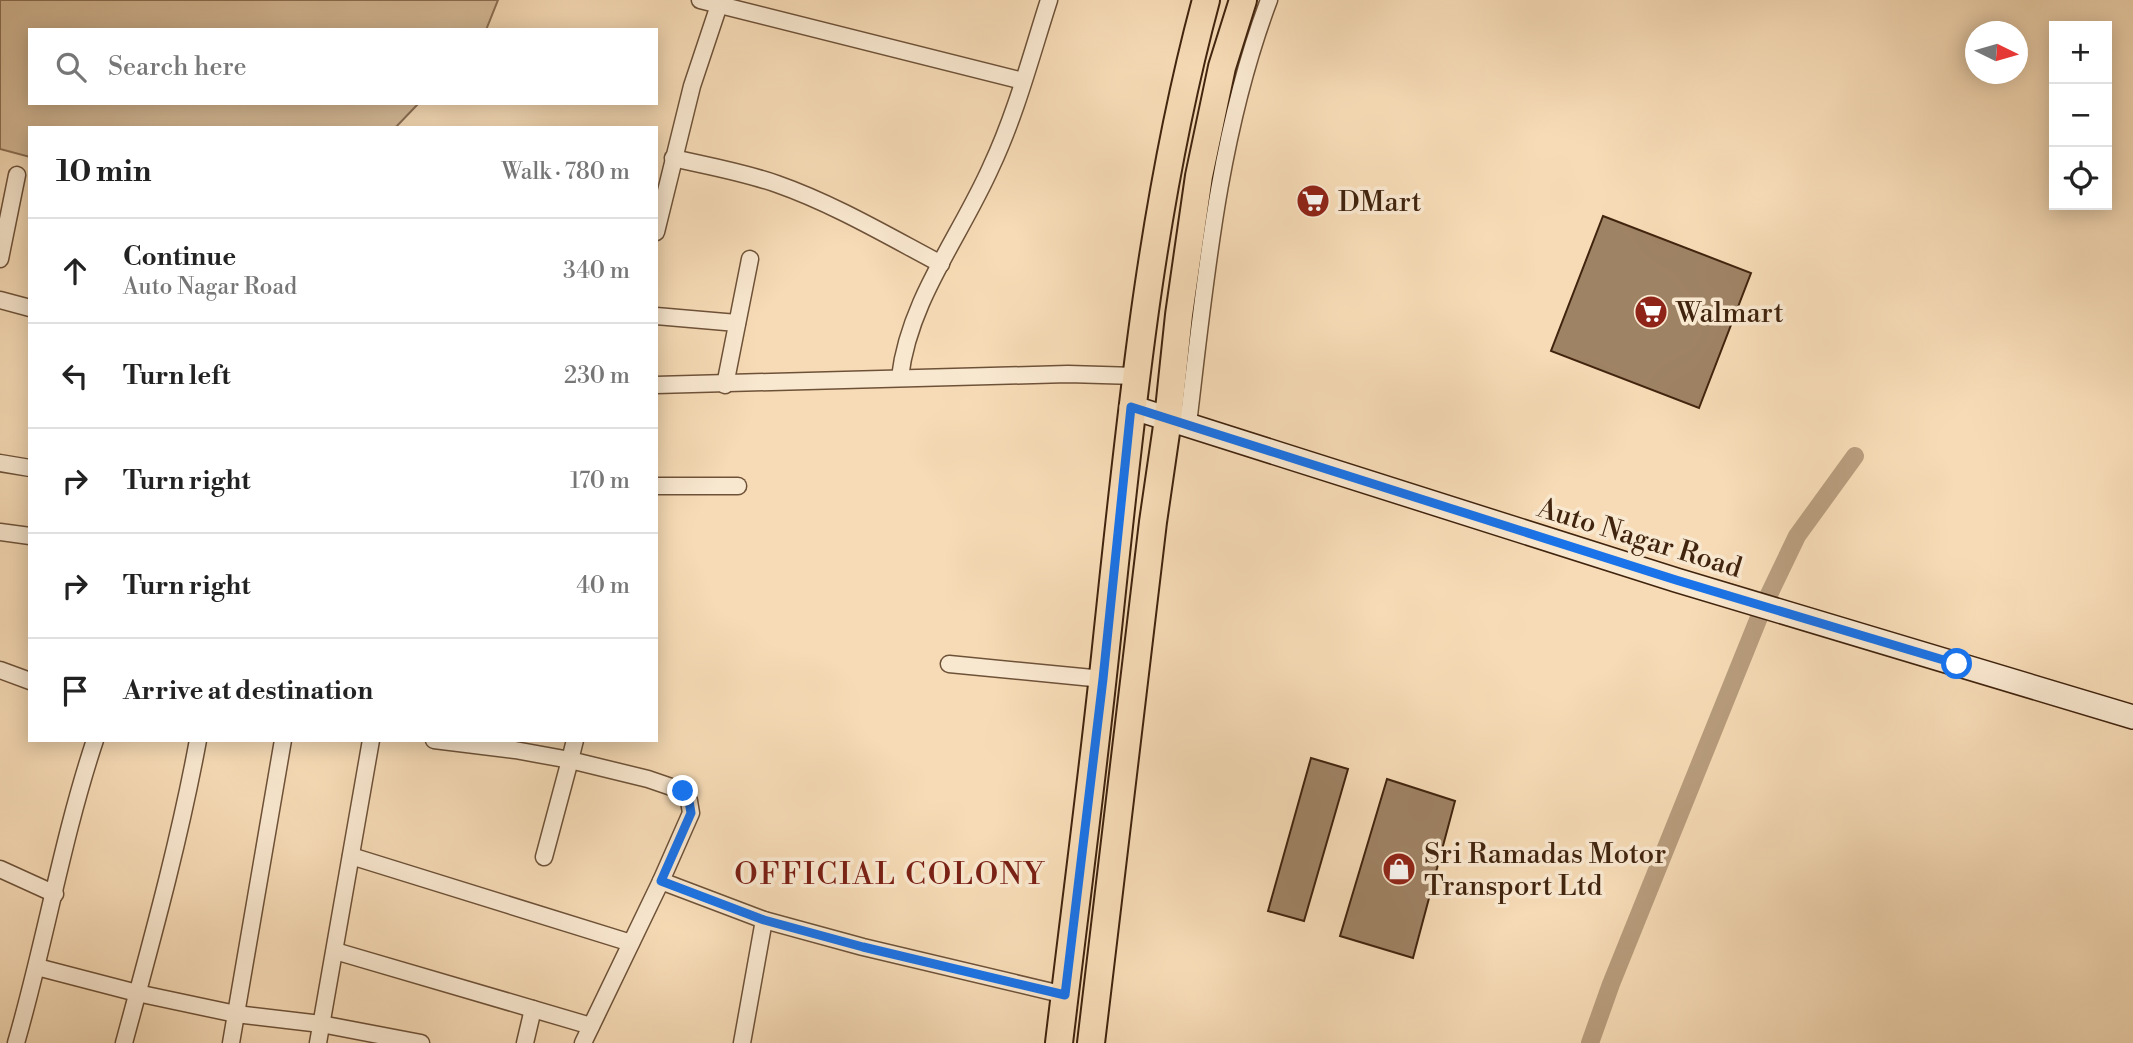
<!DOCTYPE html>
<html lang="en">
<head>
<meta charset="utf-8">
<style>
	:root { --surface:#fff; --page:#f2f2f2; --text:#222; --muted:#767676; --line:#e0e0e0 }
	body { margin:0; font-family:"Libre Bodoni",serif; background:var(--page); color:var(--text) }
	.controls { position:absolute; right:21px; top:21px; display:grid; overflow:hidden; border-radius:0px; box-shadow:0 4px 18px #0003 }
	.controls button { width:63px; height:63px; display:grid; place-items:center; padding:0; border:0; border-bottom:2px solid var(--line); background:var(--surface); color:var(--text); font:35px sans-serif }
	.compass { position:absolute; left:1965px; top:21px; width:63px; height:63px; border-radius:50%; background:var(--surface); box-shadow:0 4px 18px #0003; rotate:95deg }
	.stop { position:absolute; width:21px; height:21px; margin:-16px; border:5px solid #1a73e8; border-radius:50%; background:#fff }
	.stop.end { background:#1a73e8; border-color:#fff; box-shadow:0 2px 7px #0008 }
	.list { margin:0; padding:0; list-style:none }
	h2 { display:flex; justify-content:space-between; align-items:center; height:91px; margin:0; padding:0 28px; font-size:30px }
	h2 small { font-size:23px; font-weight:400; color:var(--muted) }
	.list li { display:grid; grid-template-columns:46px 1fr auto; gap:21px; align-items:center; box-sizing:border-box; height:105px; padding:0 28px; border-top:2px solid var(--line) }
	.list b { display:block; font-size:26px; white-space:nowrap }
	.list p { margin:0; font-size:23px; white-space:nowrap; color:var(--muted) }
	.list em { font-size:23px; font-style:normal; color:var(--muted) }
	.icon { flex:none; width:38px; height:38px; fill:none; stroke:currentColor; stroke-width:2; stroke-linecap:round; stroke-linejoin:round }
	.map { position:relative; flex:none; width:2133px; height:1043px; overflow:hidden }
	.search { position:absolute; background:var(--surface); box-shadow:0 4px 18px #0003; left:28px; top:28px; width:630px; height:77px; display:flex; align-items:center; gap:18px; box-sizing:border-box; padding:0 24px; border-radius:0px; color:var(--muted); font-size:26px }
	.panel { position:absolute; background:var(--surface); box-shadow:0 4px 18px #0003; left:28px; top:126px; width:630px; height:616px; border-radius:0px }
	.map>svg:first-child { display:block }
	.green { fill:#d7bc99; stroke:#8c7054; stroke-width:2 }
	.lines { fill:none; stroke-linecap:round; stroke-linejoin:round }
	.canal { stroke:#b89d7d; stroke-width:18 }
	.building { fill:#9f8365; stroke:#41240e; stroke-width:2 }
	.street-casing { stroke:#6e5238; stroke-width:19 }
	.secondary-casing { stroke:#41240e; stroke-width:26 }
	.primary-casing { stroke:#41240e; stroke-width:30 }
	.street { stroke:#f9e8d0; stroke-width:16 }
	.secondary { stroke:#f9e8d0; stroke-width:23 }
	.primary { stroke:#f6dbb6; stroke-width:26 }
	.route { stroke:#1a73e8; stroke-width:9 }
	.labels { text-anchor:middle; stroke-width:7; stroke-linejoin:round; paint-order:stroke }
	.poi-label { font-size:28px; fill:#41240e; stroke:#f9e8d0; text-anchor:start }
	.street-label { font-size:28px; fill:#41240e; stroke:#f9e8d0 }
	.neighbourhood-label { font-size:30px; letter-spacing:2px; fill:#7a1f14; stroke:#f9e8d0 }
</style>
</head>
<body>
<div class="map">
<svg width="2133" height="1043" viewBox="0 0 2133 1043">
	<rect width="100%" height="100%" fill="#f6dbb6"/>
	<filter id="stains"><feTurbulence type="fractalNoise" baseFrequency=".00286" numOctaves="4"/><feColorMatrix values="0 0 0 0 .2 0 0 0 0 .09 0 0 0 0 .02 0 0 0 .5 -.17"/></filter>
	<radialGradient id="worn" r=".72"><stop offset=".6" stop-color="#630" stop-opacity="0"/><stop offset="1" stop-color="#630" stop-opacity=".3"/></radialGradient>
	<!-- green -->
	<polygon class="green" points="0,0 498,0 486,30 30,30 30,103 419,103 395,128 30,128 30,157 0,149"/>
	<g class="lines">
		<!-- canal -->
		<polyline class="canal" points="1590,1043 1611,984 1764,605 1797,536 1855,456"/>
	</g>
	<!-- building -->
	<g class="building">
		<polygon points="1603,216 1751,273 1699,408 1551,351"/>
		<polygon points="1311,758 1348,769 1304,921 1268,911"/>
		<polygon points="1387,779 1455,801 1413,958 1340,936"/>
	</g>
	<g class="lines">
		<defs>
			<g id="street">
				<polyline points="700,0 1023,81"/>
				<path d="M673,158C708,166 743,172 777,184C834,204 888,236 941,264"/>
				<polyline points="656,232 692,86 719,5"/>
				<polyline points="0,259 17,175"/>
				<polyline points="0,300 30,308"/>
				<polyline points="656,316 737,323"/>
				<path d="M900,377C909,300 960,237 991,167C1016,114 1031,56 1049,0"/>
				<polyline points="656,385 1068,374 1136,376"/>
				<polyline points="725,385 750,259"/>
				<path d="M1188,424C1205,282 1218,135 1269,0"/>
				<polyline points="0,463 30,468"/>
				<polyline points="656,486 738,486"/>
				<polyline points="0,532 30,536"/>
				<polyline points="949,664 1103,679"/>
				<polyline points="0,670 30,681"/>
				<polyline points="434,740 515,750 570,760 544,857"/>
				<polyline points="575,740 570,760 648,779 683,791 689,801 691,813 661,881 764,920 863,947 1065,995"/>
				<polyline points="351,856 631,943"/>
				<polyline points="0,869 55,894"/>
				<polyline points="335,951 591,1026"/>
				<polyline points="37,967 137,993 236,1014 321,1024 421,1043"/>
				<path d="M16,1043C45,943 62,839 95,740"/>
				<path d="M124,1043C151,943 179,843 198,740"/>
				<polyline points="231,1043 283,740"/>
				<polyline points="318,1043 371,740"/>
				<polyline points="525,1043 533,1009"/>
				<polyline points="583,1043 661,881"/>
				<polyline points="742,1043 764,920"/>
			</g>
			<polyline id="secondary" points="1131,407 1676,580 2133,717"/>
			<g id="primary">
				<path d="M1059,1043C1075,908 1093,773 1107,638C1130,424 1150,208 1206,0"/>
				<polyline points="1091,1043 1153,522 1168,419 1179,315 1199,176 1222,67 1243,0"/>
			</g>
		</defs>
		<!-- street casing -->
		<use href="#street" class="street-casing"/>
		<!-- secondary casing -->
		<use href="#secondary" class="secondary-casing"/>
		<!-- primary casing -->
		<use href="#primary" class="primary-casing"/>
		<!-- street -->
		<use href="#street" class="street"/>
		<!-- secondary -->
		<use href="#secondary" class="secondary"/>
		<!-- primary -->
		<use href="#primary" class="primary"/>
	</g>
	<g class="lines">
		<!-- route -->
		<polyline class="route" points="683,791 689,801 691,813 661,881 764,920 863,947 1065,995 1103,679 1131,407 1676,580 1957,664"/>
	</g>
	<!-- icons -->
	<defs>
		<symbol id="supermarket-disc" viewBox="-11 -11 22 22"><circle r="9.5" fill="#8f2418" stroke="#f9e8d0"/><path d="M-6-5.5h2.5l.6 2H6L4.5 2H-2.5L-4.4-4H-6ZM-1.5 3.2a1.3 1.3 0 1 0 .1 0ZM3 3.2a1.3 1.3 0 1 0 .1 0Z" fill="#fff"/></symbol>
		<symbol id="shop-disc" viewBox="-11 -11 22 22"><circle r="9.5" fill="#8f2418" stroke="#f9e8d0"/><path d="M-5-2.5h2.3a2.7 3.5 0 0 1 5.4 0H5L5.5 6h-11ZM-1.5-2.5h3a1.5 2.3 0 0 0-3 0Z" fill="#fff"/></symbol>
	</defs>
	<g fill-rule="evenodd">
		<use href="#supermarket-disc" x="1294" y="182" width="38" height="38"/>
		<use href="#supermarket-disc" x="1632" y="293" width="38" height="38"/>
		<use href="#shop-disc" x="1380" y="850" width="38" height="38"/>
	</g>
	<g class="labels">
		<!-- poi labels -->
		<g class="poi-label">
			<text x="1338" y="211">DMart</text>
			<text x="1676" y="322">Walmart</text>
			<text x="1424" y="863">Sri Ramadas Motor<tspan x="1424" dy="32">Transport Ltd</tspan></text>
		</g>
		<!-- street labels -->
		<g class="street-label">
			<text transform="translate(1640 537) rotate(17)" y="10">Auto Nagar Road</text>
		</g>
		<!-- neighbourhood labels -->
		<g class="neighbourhood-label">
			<text x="890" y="884">OFFICIAL COLONY</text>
		</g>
	</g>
	<rect width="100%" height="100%" filter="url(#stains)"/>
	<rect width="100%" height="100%" fill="url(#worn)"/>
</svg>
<div class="controls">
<button>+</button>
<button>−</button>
<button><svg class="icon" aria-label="locate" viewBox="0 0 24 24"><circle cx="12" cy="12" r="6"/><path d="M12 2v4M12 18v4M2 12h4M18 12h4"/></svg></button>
</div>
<svg class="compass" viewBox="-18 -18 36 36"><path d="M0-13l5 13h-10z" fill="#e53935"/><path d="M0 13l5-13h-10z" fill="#767676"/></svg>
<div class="stop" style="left:1957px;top:664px"></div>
<div class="stop end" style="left:683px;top:791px"></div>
<div class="search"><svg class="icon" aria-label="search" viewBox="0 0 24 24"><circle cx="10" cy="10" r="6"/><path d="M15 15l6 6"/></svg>Search here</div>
<section class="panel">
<h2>10 min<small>Walk · 780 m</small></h2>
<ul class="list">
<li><svg class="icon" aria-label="ahead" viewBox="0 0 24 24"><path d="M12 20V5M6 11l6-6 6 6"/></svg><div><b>Continue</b><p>Auto Nagar Road</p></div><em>340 m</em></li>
<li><svg class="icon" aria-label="left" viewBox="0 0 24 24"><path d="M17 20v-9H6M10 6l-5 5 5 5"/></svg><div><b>Turn left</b></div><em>230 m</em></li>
<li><svg class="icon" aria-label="right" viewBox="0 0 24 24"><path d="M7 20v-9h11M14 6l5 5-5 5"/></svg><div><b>Turn right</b></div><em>170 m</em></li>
<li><svg class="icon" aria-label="right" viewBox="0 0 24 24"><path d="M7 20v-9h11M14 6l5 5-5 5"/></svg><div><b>Turn right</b></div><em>40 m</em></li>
<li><svg class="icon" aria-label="arrive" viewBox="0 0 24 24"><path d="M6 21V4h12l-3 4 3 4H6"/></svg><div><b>Arrive at destination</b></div></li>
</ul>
</section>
</div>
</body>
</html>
